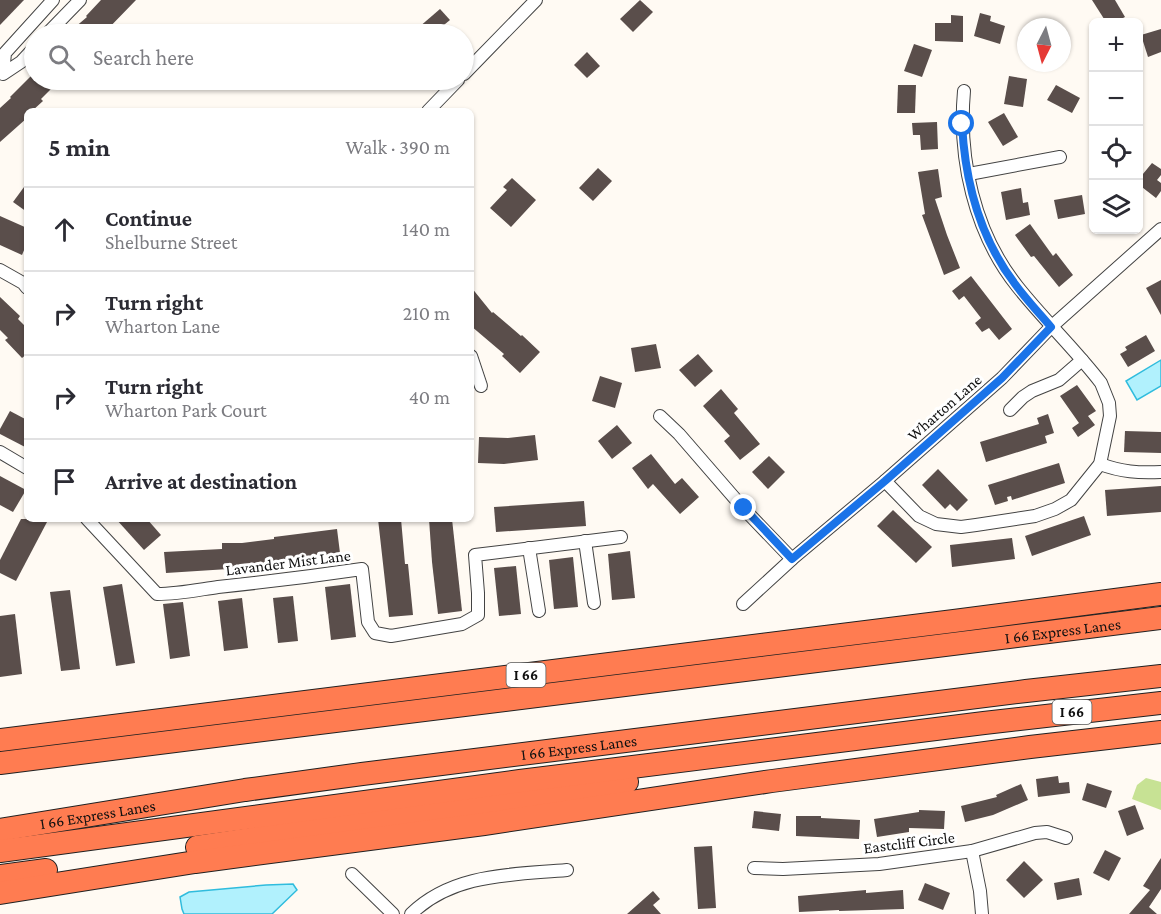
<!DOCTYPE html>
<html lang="en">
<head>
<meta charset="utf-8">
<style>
	:root { --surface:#fff; --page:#f2f2f3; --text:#2b2b33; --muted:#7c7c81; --line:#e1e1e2 }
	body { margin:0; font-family:"Crimson Pro",serif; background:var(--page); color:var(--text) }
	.controls { position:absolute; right:18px; top:18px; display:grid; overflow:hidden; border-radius:9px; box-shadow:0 2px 4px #0004 }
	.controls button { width:54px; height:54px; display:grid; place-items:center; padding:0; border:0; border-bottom:2px solid var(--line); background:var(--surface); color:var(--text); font:30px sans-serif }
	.compass { position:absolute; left:1017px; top:18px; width:54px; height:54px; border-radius:50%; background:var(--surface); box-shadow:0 2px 4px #0004; rotate:186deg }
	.stop { position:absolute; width:18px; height:18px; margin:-14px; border:4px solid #1a73e8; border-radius:50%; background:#fff }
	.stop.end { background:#1a73e8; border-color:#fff; box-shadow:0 2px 6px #0008 }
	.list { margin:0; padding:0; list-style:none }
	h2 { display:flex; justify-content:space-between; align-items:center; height:78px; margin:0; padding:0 24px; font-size:26px }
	h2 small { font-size:20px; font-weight:400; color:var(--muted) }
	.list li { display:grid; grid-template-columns:39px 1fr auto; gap:18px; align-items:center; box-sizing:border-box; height:84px; padding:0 24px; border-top:2px solid var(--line) }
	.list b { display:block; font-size:22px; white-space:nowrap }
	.list p { margin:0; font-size:20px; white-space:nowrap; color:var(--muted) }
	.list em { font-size:20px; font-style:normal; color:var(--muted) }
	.icon { flex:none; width:33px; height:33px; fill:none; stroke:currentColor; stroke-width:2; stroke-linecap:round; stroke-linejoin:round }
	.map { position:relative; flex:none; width:1161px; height:914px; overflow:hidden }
	.search { position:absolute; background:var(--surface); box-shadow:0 2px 4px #0004; left:24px; top:24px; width:450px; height:66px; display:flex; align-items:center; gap:15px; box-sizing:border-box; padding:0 21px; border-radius:33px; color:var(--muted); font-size:22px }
	.panel { position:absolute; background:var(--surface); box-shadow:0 2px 4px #0004; left:24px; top:108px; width:450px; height:414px; border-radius:9px }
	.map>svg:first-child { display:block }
	.forest { fill:#c7e294 }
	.water { fill:#b1f1fd; stroke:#30bcdd; stroke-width:1.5 }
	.building { fill:#5a4e4b }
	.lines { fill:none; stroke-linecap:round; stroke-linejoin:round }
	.street-casing { stroke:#434343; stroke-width:14 }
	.highway-casing { stroke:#212121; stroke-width:24 }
	.street { stroke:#fff; stroke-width:12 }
	.highway { stroke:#ff7c51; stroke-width:22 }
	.route { stroke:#1a73e8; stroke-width:8 }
	.labels { text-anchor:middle; stroke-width:6; stroke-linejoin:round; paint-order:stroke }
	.shield { fill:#fff; stroke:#585858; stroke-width:1.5 }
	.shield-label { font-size:15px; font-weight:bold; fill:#101010 }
	.street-label { font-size:16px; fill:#101010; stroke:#fff }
</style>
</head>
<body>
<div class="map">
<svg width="1161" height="914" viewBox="0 0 1161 914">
	<rect width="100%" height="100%" fill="#fffaf3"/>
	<!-- forest -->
	<polygon class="forest" points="1146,778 1161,782 1161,810 1132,799 1137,785"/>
	<!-- water -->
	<g class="water">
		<polygon points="1161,360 1161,386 1137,400 1126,381"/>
		<polygon points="293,884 297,890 272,914 184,914 182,909 180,897 189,892 266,885"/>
	</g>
	<!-- building -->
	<g class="building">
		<polygon points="0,0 24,0 0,25"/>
		<polygon points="101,0 136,0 103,34 67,34 87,17 86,16"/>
		<polygon points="640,0 653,12 633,32 620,19"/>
		<polygon points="1092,0 1115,0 1125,17 1115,22 1106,22"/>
		<polygon points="440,9 450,20 433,34 411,34"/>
		<polygon points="980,13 991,16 990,21 1005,26 1000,44 974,36"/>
		<polygon points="951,15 963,16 963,42 935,41 935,23 951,23"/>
		<polygon points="1161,29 1161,52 1148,57 1141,35"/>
		<polygon points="914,44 932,50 922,77 904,71"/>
		<polygon points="587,52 600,66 587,78 574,65"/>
		<polygon points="34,73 34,80 60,80 41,99 43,101 32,111 27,111 27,118 0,142 0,108 11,98 10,97"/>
		<polygon points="1009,76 1027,79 1023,107 1004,104"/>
		<polygon points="898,85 916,85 915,113 897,113"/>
		<polygon points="1056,85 1080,98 1072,113 1047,100"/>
		<polygon points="1004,113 1018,137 1003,146 988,122"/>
		<polygon points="937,122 938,149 921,150 920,135 913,135 912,123"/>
		<polygon points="1152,163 1161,169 1161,175 1157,180 1161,183 1161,191 1156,198 1138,184 1138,180"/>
		<polygon points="598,168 612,181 593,201 579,188"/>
		<polygon points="938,169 942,197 935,199 947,235 960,268 944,275 922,215 925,214 918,172"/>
		<polygon points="512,178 536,200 511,227 490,208 507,190 503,187"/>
		<polygon points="27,183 27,212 13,202"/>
		<polygon points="1021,188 1023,203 1028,202 1030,215 1006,220 1001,192"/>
		<polygon points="1082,195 1085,214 1058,219 1054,200"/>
		<polygon points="0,216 27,228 27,243 22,255 0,245"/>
		<polygon points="1030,224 1053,256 1056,253 1073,275 1059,287 1034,256 1031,257 1015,235"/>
		<polygon points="971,276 1012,329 999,340 989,328 982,332 975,323 981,318 964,296 959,300 952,291"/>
		<polygon points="1161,280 1161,315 1146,288"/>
		<polygon points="471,287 492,313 493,312 521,336 522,335 540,352 520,373 502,356 504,354 471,326"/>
		<polygon points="0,297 20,316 18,319 27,328 27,354 22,358 5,340 8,338 0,330"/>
		<polygon points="1146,335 1155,351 1128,367 1120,354 1127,350 1125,347"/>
		<polygon points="656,344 661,368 635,372 631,348"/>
		<polygon points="698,354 713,371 695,387 679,370"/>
		<polygon points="600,376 622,383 615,408 592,401"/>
		<polygon points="1077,385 1096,411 1088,416 1095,425 1078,437 1072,428 1079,423 1060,396"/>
		<polygon points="721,389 738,409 734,413 760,444 740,460 724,441 730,436 703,406"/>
		<polygon points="10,411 27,420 27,448 0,434 0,429"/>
		<polygon points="1048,414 1054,433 1045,436 1047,443 986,462 980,442 1039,424 1037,418"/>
		<polygon points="617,425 632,443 612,459 598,441"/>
		<polygon points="1125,431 1161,432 1161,453 1124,452"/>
		<polygon points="535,435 538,460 504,464 478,463 479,437 508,438"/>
		<polygon points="651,454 675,484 682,478 699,497 680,514 653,484 648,489 632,468"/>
		<polygon points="769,456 785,472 768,489 752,472"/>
		<polygon points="1059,463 1065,483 1012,500 1011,496 1007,497 1008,501 995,505 988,485"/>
		<polygon points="938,469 968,500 957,511 950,504 945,509 922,485"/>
		<polygon points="0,476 26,490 13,512 0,505"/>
		<polygon points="1161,486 1161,512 1107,516 1105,490"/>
		<polygon points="584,501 586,526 496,532 494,507"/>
		<polygon points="893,510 932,547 916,563 877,526"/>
		<polygon points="1084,516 1091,535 1032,556 1025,536"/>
		<polygon points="21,519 42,519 47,522 16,581 0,573 0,560"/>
		<polygon points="116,519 147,519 161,535 144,550"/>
		<polygon points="378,519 401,519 405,564 408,564 413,615 389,617"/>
		<polygon points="429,519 452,519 462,611 438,614 432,562"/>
		<polygon points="337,529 340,553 243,566 244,568 166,573 164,552 222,549 222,543 242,543 274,539 274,537"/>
		<polygon points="1012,538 1015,559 952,567 950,545"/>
		<polygon points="630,551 635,598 612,600 608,554"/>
		<polygon points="573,557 578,607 554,609 549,560"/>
		<polygon points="516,566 521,614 499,616 494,568"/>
		<polygon points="122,584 135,663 116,666 103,587"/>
		<polygon points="350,584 356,637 331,640 325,587"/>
		<polygon points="70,590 80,669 61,671 50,592"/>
		<polygon points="293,596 298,641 278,643 273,598"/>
		<polygon points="242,598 248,648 224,651 218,601"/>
		<polygon points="183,602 190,656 170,659 163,604"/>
		<polygon points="15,614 22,674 0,677 0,616"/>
		<polygon points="1058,776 1059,783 1069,782 1070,793 1038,797 1036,779"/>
		<polygon points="1087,783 1112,791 1106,808 1082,800"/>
		<polygon points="1021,784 1028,800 993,815 965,822 961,806 997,797 996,795"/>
		<polygon points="1135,805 1144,829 1127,836 1118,811"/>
		<polygon points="919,810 945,811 944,829 909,828 909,832 877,837 874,819 919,812"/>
		<polygon points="754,811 781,814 779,831 752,828"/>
		<polygon points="796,816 821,816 821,818 860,820 859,839 796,836"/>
		<polygon points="712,846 716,908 698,909 694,847"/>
		<polygon points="1105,850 1121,858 1109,881 1093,873"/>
		<polygon points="1161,858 1161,889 1149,907 1157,914 1129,914 1150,890 1143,886"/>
		<polygon points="1024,861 1043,880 1024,898 1006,880"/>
		<polygon points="1079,878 1082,895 1057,900 1054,883"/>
		<polygon points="925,883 950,893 943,910 918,900"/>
		<polygon points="866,890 866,893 903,890 904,909 839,911 839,910 799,912 798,896"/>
		<polygon points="653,891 660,899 653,905 661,914 627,914"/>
	</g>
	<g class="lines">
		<defs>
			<g id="street">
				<polyline points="47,34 80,0"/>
				<polyline points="34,48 21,62 3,74 5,53 53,0"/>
				<polyline points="464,74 536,0"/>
				<polyline points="428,111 458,80"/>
				<polyline points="969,174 1060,157"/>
				<polyline points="0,270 23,283 27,288"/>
				<polyline points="471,356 481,386"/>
				<polyline points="1010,410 1023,397 1032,391 1059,380 1082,360"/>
				<polyline points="660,416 679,434 744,509 792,559"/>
				<polyline points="0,452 27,468"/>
				<path d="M1100,464C1122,472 1138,473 1161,472"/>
				<path d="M885,481L919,516L936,524L961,527L976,525L1035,516L1055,509L1071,500L1100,464L1110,416L1109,403L1101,383C1075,349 1043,319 1017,286C974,232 958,158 964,91"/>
				<path d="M87,519L157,594C178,594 197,590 218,587C266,582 314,576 362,569L368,622L375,633L391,636L462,624L478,615V593L475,555L621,537"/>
				<polyline points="585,541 594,603"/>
				<polyline points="529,548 539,611"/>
				<polyline points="743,604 792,559 885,481 1002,378 1051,327 1161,229"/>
				<polyline points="972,851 980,891 982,914"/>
				<polyline points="754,868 783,869 879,864 972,851 1035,833 1047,832 1066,838"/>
				<polyline points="352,874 393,914"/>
				<path d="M411,914C453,873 512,875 567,870"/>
			</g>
			<g id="highway">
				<polyline points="0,740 954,621 1161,594"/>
				<path id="s1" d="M0,763L1161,618"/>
				<path id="s2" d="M0,830L245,790L362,774L1026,691L1161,676"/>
				<polyline points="197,847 627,782"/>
				<polyline points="0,851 520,781 984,723 1161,703"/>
				<polyline points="0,876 46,870"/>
				<polyline points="0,893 195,862 484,824 772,781 1030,747 1161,732"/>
			</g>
		</defs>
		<!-- street casing -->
		<use href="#street" class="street-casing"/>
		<!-- highway casing -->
		<use href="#highway" class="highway-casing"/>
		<!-- street -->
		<use href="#street" class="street"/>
		<!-- highway -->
		<use href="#highway" class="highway"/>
	</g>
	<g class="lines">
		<!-- route -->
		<path class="route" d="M744,508L792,559L885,481L1002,378L1051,327C1039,313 1026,299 1015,284C980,238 965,182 962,124"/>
	</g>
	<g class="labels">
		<!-- shield labels -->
		<g class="shield">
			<rect x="506.5" y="663" width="39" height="24" rx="4.5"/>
			<rect x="1052.5" y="700" width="39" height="24" rx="4.5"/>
		</g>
		<g class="shield-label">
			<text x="526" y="680">I 66</text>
			<text x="1072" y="717">I 66</text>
		</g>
		<!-- street labels -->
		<g class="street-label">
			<text transform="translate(944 407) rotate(-41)" y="6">Wharton Lane</text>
			<text transform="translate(288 562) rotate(-7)" y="6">Lavander Mist Lane</text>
			<text dy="6" stroke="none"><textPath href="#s1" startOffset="1071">I 66 Express Lanes</textPath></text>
			<text dy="6" stroke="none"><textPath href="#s2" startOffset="585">I 66 Express Lanes</textPath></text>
			<text dy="6" stroke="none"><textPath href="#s2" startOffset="99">I 66 Express Lanes</textPath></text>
			<text transform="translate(909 842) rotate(-7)" y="6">Eastcliff Circle</text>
		</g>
	</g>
</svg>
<div class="controls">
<button>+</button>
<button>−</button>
<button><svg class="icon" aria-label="locate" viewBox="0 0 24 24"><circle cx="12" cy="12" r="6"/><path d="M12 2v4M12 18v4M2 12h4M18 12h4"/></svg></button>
<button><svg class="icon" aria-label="layers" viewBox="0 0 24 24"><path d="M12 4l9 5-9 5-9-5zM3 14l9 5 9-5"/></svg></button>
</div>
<svg class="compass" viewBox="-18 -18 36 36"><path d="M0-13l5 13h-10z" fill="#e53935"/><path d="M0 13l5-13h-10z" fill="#7c7c81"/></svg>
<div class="stop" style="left:962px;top:124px"></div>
<div class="stop end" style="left:744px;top:508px"></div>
<div class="search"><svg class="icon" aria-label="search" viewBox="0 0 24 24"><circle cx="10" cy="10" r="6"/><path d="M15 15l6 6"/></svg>Search here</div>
<section class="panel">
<h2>5 min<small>Walk · 390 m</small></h2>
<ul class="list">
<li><svg class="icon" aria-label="ahead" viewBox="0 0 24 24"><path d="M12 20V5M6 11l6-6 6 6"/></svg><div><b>Continue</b><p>Shelburne Street</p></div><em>140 m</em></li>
<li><svg class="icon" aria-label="right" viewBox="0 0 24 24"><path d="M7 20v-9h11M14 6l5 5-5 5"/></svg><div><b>Turn right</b><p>Wharton Lane</p></div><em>210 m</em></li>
<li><svg class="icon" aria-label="right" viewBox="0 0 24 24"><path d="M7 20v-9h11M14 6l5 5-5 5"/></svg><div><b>Turn right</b><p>Wharton Park Court</p></div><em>40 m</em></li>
<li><svg class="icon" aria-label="arrive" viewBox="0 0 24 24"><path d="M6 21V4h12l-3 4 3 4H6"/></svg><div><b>Arrive at destination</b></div></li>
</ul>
</section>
</div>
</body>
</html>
